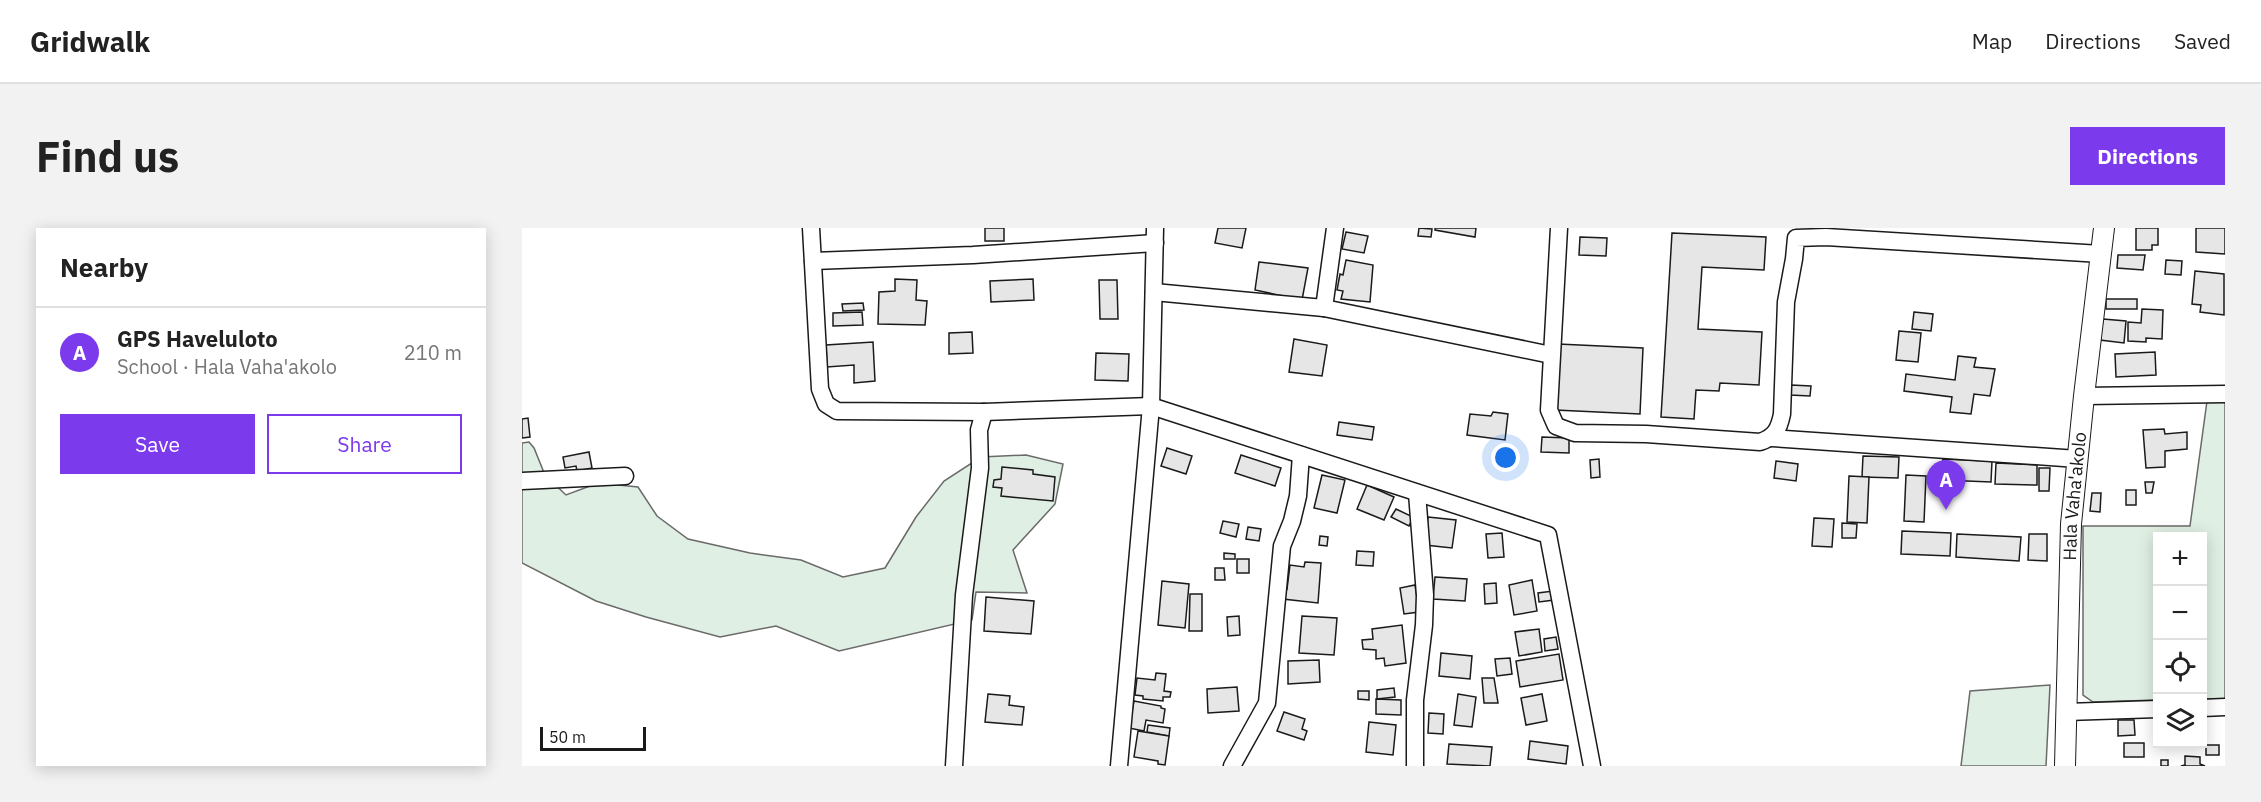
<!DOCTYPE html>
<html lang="en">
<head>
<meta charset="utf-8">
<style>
	:root { --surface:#fff; --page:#f2f2f2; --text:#222; --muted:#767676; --line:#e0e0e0; --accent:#7c3aed }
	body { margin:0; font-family:"IBM Plex Sans",sans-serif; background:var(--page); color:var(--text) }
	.controls { position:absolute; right:18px; bottom:18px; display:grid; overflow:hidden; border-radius:0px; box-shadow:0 3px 15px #0003 }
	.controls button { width:54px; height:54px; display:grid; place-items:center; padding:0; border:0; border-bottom:2px solid var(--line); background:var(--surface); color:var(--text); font:30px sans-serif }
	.scale { position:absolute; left:18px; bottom:15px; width:106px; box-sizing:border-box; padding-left:6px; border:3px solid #1a1a1a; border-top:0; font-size:16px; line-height:21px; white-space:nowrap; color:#1a1a1a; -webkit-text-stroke:4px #fff; paint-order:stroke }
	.you { position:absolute; left:984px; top:230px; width:21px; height:21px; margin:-15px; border:4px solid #fff; border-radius:50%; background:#1a73e8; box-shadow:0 0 0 9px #1a73e833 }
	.badge { display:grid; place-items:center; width:39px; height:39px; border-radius:50%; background:var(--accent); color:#fff; font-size:20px; font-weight:700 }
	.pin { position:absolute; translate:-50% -50px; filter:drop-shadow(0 2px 3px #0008) }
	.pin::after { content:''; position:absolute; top:32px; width:21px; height:18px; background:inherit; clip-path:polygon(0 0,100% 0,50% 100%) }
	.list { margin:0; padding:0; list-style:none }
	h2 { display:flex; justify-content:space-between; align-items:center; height:78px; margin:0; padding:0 24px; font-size:26px }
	h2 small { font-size:20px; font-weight:400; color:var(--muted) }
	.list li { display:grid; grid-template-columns:39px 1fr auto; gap:18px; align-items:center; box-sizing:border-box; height:90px; padding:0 24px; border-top:2px solid var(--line) }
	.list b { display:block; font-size:22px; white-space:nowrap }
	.list p { margin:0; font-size:20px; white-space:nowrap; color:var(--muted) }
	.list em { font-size:20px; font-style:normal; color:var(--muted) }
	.actions { display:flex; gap:12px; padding:18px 24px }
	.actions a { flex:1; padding:14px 0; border:2px solid var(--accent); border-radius:0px; text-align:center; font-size:21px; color:var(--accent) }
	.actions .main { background:var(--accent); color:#fff }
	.icon { flex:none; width:33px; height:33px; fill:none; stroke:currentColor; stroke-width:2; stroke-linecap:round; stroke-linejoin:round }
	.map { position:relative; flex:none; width:1703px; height:538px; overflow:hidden; border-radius:0px }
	header { display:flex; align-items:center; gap:36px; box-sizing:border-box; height:84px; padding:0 30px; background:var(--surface); border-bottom:2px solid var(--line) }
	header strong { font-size:28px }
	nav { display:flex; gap:33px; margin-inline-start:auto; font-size:21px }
	.intro { display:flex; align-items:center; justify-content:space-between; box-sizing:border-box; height:144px; padding:0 36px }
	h1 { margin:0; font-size:42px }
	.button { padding:15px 27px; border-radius:0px; background:var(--accent); color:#fff; font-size:21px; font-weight:700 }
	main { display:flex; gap:36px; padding:0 36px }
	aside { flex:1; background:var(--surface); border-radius:0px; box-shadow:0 3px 15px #0003 }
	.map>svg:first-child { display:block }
	.green { fill:#e0efe3; stroke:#6a6a6a; stroke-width:1.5 }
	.building { fill:#e6e6e6; stroke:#1a1a1a; stroke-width:1.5 }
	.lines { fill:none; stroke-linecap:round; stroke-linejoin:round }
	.minor-casing { stroke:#1a1a1a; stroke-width:19 }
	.major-casing { stroke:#1a1a1a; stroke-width:22 }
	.minor { stroke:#fff; stroke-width:16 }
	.major { stroke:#fff; stroke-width:20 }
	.labels { text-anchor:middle; stroke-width:4.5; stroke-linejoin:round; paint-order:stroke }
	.street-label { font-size:18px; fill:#1a1a1a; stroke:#fff }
</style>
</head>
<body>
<header>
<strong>Gridwalk</strong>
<nav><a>Map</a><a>Directions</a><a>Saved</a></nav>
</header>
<div class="intro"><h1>Find us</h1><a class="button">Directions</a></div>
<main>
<aside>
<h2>Nearby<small></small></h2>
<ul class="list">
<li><span class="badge">A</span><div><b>GPS Haveluloto</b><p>School · Hala Vaha'akolo</p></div><em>210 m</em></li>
</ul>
<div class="actions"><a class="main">Save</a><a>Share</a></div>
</aside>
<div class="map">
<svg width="1703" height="538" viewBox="0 0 1703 538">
	<rect width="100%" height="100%" fill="#fff"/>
	<!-- green -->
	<g class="green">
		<polygon points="1685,173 1703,173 1703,471 1681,471 1680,308 1636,308 1635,472 1571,474 1561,467 1561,298 1668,298"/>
		<polygon points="7,214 12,220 23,247 44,267 76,255 116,259 135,288 166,311 228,325 279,332 321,349 363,340 394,289 422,253 459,229 504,227 541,236 533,276 491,322 505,365 454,364 450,392 317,423 254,398 198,409 124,389 74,373 0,335 0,215"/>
		<polygon points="1528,457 1524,538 1439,538 1448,463"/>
	</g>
	<!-- building -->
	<g class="building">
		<rect x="463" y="0" width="19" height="13"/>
		<polygon points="696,0 724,0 720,20 693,15"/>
		<polygon points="897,0 910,1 909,9 896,8"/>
		<polygon points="913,0 954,0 953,9 913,2"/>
		<polygon points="1614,0 1636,0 1636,17 1630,17 1630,22 1614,22"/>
		<polygon points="1674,0 1703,0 1703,26 1674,24"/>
		<polygon points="824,4 846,8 842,25 820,21"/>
		<polygon points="1150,5 1244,9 1242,42 1180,39 1176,101 1240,104 1237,157 1198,155 1197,163 1174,162 1172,191 1139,189"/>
		<polygon points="1058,9 1085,10 1084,28 1057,27"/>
		<polygon points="1596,27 1623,27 1621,42 1595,40"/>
		<polygon points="824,32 851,37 848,74 819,71 821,63 815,62 818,46 821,47"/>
		<polygon points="1644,32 1660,33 1659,47 1643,46"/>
		<polygon points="737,34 786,40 780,72 733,62"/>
		<polygon points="1673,43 1702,46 1702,87 1678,84 1679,77 1670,76"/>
		<polygon points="373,51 395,52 394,72 405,73 403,97 356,96 357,64 373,63"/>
		<polygon points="511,51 512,72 469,74 468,53"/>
		<polygon points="577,52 595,52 596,91 578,91"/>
		<rect x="1584" y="71" width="31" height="10"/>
		<polygon points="341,75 342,82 321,83 320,76"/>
		<polygon points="1620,81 1641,82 1640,111 1624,110 1624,114 1606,113 1606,94 1619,95"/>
		<polygon points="340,84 341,97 311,98 311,85"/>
		<polygon points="1392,84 1411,86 1409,103 1390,101"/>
		<polygon points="1581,91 1604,93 1602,115 1578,112"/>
		<polygon points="1377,103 1399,105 1396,134 1374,132"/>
		<polygon points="450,104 451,125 427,126 427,105"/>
		<polygon points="772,111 805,117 800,148 767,144"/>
		<polygon points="351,114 353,153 332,155 332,137 305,139 304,117"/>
		<polygon points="1036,116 1121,120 1118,186 1033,182"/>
		<polygon points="1633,124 1634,147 1594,149 1593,126"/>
		<polygon points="574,125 607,126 606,153 573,152"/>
		<polygon points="1436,128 1454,130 1452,139 1473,141 1468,168 1452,166 1449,186 1428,184 1430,169 1382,163 1384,146 1433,152"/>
		<polygon points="1269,157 1289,158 1288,168 1268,167"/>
		<polygon points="971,184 986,186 983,212 945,207 948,186 969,188"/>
		<polygon points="6,190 8,209 0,210 0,191"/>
		<polygon points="817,194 852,199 850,212 815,207"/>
		<polygon points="1642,201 1643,206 1665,204 1665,221 1643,223 1643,239 1624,240 1621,202"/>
		<polygon points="1020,209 1047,210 1047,225 1019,224"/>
		<polygon points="645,220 670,228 664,246 639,238"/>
		<polygon points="67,224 70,240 55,243 54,238 43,240 41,229"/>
		<polygon points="719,227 759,240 753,258 713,245"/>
		<polygon points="1341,228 1377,229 1376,250 1340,249"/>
		<polygon points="1077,231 1078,249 1069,250 1068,232"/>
		<polygon points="1421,231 1470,233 1469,254 1420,252"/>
		<polygon points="1254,233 1276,236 1274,253 1252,250"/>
		<polygon points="1474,235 1515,237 1515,257 1473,256"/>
		<polygon points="480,239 511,242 511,246 533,249 531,273 479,268 480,260 471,259 472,252 479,251"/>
		<polygon points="1517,240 1528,240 1527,263 1517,263"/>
		<polygon points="800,247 823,252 815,285 792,280"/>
		<polygon points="1384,247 1404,248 1402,294 1382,293"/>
		<polygon points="1327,248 1347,249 1345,295 1325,294"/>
		<polygon points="1623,254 1632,254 1630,265 1624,265"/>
		<polygon points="845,257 872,269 862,292 835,281"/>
		<rect x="1604" y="262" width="10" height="15"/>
		<polygon points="1570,265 1579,265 1578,284 1568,283"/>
		<polygon points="874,281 891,289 887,298 869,289"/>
		<polygon points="906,289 934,292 930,320 903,317"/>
		<polygon points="1292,290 1312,291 1310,319 1290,318"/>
		<polygon points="701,293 717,296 714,309 698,305"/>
		<polygon points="1320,295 1335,296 1334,310 1320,310"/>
		<polygon points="726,299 739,301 737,313 724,311"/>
		<polygon points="1380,303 1429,305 1428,328 1379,326"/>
		<polygon points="980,305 982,329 966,330 964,306"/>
		<polygon points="1435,306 1499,309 1497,333 1434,329"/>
		<polygon points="1507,306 1525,306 1525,333 1506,332"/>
		<polygon points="798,308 806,309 805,318 797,317"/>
		<polygon points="835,323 852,324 851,338 834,337"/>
		<polygon points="702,325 713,326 713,331 702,331"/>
		<rect x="715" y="331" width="12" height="14"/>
		<polygon points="783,334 799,335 796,375 761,371 763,360 765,361 768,337 782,339"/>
		<polygon points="693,340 702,340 703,352 693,352"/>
		<polygon points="913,349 945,351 943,373 911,371"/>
		<polygon points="1010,352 1015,383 992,387 987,357"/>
		<polygon points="640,353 667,356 663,400 636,397"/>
		<polygon points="974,355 975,375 963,376 962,356"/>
		<polygon points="893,357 897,384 882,386 878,360"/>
		<polygon points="1031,363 1032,372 1017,374 1016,365"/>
		<polygon points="668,366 680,366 680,403 667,403"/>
		<polygon points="464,369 512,373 509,406 462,403"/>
		<polygon points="717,388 718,407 706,408 705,389"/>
		<polygon points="780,388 815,390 812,427 777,425"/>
		<polygon points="880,397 884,435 863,438 862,430 854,431 854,422 841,421 840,412 851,411 850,401"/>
		<polygon points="1017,401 1020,424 997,428 993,404"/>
		<polygon points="1034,409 1036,421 1023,423 1022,411"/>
		<polygon points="919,425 950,428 948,451 917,448"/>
		<polygon points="1037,426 1041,452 998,459 994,433"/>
		<polygon points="988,430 990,446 975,448 973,431"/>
		<polygon points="797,432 798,454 766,456 766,433"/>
		<polygon points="634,445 644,446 642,463 649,464 648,469 641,469 641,473 621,471 621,468 613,467 615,450 633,452"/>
		<polygon points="960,450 972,450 976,475 962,475"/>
		<polygon points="715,459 717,483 686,485 685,461"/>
		<polygon points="872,460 873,469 855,471 855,462"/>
		<polygon points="836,463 847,463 847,472 836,471"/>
		<polygon points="466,466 488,468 487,477 502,479 500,497 463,494"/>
		<polygon points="936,466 954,469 950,499 932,497"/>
		<polygon points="1020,466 1025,493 1004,497 999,470"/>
		<polygon points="854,471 879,472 879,487 854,486"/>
		<polygon points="612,473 639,478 639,480 643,481 641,495 624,492 622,503 607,500"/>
		<polygon points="762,484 783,491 780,501 785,503 782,512 755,503"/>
		<polygon points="907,485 922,486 921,506 906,505"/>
		<polygon points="1596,492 1612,492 1613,507 1596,508"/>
		<polygon points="847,494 874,497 871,527 844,524"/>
		<polygon points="1680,496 1684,496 1683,519 1668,518 1668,516 1680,516"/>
		<polygon points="626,497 648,500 647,508 625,504"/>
		<polygon points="616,503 647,508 643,537 636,536 636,533 612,529"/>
		<polygon points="1008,513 1046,518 1044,536 1006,531"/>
		<rect x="1602" y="515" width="20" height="14"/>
		<polygon points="927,516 970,519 968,538 925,536"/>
		<rect x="1684" y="517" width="13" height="10"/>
		<polygon points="1663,528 1678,529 1678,536 1683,538 1659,538 1663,537"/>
		<rect x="1639" y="532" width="7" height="6"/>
	</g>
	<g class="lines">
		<defs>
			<g id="minor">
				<polyline points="289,0 298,161 304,176 315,183 462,184 629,178 1026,307 1070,538"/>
				<path d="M1037,0L1027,182L1034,198L1053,205L1124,206L1238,214C1253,209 1257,201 1260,186L1264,74L1272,31L1274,10L1304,9L1579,26"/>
				<polyline points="291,33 451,27 633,15"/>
				<polyline points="632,64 802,80 1029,127"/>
				<polyline points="802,80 813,0"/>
				<polyline points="1562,168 1703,166"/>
				<polyline points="1250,210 1556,231"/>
				<polyline points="0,253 103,248"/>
				<polyline points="1680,480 1703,479"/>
				<polyline points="1544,484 1636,481"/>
				<polyline points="432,538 442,367 458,240 457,202 462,184"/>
				<polyline points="597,538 629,178 633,0"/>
				<polyline points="710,538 745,475 760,318 770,293 776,268 779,227"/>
				<polyline points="893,538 893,472 902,397 903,367 895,265"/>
			</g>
			<g id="major">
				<path id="s1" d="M1543,538L1549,296L1562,168L1582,0"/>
			</g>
		</defs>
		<!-- minor casing -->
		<use href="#minor" class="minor-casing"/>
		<!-- major casing -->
		<use href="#major" class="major-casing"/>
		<!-- minor -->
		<use href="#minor" class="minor"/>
		<!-- major -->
		<use href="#major" class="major"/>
	</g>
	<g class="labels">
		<!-- street labels -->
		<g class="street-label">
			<text dy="6" stroke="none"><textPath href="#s1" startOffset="270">Hala Vaha'akolo</textPath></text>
		</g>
	</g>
</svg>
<div class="controls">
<button>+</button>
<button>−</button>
<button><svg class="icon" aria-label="locate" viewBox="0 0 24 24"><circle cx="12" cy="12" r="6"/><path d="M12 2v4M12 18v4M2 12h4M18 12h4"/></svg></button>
<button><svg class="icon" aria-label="layers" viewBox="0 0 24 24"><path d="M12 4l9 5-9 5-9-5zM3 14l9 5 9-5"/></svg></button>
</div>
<div class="scale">50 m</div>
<div class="you"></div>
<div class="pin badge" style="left:1424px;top:282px">A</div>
</div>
</main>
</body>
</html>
